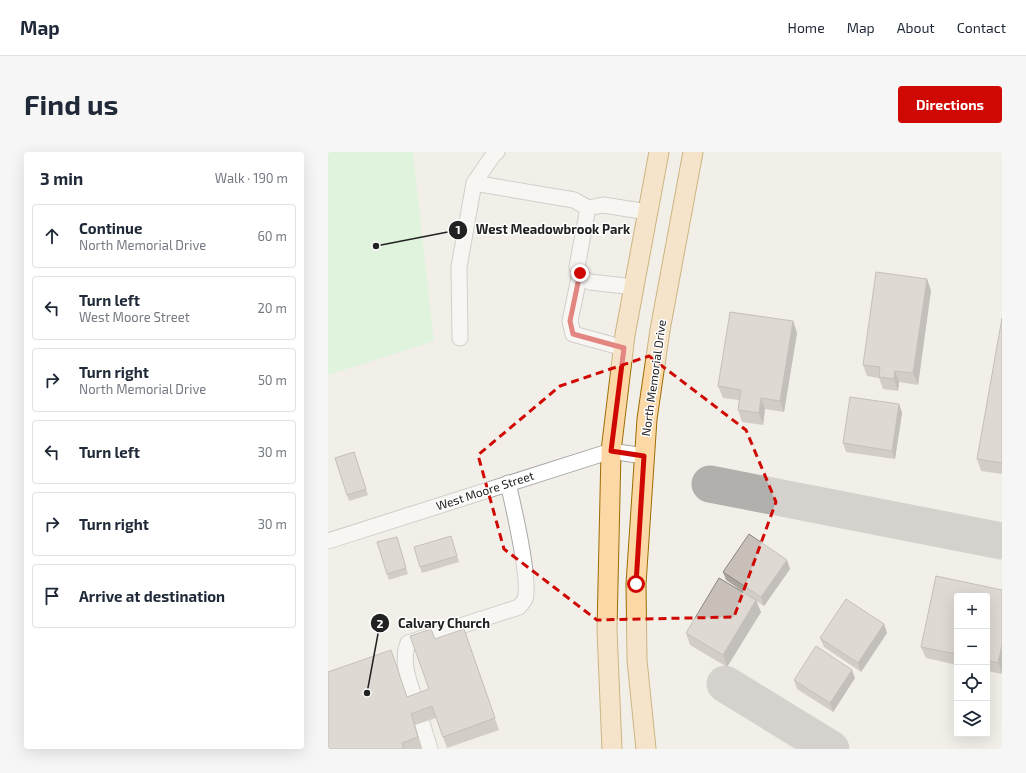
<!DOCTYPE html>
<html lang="en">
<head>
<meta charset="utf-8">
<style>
	:root { --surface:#fff; --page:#f6f6f7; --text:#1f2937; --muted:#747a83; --line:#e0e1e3; --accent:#d00803 }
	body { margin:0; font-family:"Exo 2",sans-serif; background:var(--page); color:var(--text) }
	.controls { position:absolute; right:12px; bottom:12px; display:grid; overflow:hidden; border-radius:4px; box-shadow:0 4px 16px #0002 }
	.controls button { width:36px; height:36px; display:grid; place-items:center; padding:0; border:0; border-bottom:1px solid var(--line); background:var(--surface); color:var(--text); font:20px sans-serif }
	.stop { position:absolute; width:12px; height:12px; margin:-9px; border:3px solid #d00803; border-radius:50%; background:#fff }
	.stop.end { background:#d00803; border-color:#fff; box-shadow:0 1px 4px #0008 }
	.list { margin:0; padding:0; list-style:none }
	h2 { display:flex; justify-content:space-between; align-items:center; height:52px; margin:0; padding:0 16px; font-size:17px }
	h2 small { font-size:13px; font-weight:400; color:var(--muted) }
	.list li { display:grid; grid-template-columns:26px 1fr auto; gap:12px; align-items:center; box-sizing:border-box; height:64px; margin:0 8px 8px; padding:0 8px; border:1px solid var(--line); border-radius:4px }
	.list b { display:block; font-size:15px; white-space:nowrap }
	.list p { margin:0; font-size:13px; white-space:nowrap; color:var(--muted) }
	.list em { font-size:13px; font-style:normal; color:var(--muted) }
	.icon { flex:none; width:22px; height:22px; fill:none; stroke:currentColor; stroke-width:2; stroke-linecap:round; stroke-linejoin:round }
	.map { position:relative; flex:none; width:674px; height:597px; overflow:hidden; border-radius:4px }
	header { display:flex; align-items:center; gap:24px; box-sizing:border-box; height:56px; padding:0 20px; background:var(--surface); border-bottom:1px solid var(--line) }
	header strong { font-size:19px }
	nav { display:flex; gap:22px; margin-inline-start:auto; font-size:14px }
	.intro { display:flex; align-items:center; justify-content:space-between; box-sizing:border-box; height:96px; padding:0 24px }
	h1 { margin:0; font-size:28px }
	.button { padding:10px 18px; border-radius:4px; background:var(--accent); color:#fff; font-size:14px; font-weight:700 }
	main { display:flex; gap:24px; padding:0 24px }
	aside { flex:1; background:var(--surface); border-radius:4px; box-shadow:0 4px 16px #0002 }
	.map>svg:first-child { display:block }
	.park { fill:#c9f9ce }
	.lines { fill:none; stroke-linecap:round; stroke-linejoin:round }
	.taxiway { stroke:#b1b0ac; stroke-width:37 }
	.minor-casing { stroke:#a9a9a9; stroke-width:17 }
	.major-casing { stroke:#9d6d03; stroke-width:21 }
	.minor { stroke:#fff; stroke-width:15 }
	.major { stroke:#fbd8a5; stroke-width:19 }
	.wall { fill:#aba49e }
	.shaded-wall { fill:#8b8681 }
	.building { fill:#c7bfb8; stroke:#8b8681 }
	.route { stroke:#d00803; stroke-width:5 }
	.marked { fill:none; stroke:#d00803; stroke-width:3; stroke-dasharray:8 5; stroke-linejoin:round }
	.labels { text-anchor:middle; stroke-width:3; stroke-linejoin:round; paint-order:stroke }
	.street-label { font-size:12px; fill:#222; stroke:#fff }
	.leader { fill:none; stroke:#222; stroke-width:1.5 }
	.callout-dot { fill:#222; stroke:#fff; stroke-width:1.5 }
	.mark-label { font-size:12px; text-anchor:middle; font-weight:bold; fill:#fff }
	.callout-label { font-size:13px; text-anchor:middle; font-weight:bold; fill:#222; stroke:#fff; stroke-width:3; stroke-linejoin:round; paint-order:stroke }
</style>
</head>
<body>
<header>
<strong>Map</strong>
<nav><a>Home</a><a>Map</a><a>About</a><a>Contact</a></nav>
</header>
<div class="intro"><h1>Find us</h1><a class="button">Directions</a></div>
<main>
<aside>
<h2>3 min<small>Walk · 190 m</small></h2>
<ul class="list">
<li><svg class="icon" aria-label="ahead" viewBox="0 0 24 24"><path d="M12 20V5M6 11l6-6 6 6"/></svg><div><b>Continue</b><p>North Memorial Drive</p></div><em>60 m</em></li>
<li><svg class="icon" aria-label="left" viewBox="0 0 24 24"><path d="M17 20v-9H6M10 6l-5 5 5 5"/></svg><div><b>Turn left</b><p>West Moore Street</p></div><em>20 m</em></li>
<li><svg class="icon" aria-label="right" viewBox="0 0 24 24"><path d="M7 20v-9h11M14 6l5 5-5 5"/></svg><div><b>Turn right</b><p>North Memorial Drive</p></div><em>50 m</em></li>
<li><svg class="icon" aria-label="left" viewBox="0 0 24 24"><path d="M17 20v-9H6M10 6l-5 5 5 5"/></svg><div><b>Turn left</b></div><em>30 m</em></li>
<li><svg class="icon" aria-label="right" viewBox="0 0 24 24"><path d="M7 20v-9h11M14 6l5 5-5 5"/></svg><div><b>Turn right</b></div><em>30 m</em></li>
<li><svg class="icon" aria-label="arrive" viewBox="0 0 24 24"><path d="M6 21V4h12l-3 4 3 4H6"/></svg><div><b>Arrive at destination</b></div></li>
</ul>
</aside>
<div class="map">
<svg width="674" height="597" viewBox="0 0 674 597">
	<rect width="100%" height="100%" fill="#f2efe9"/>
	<!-- park -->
	<polygon class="park" points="0,0 85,0 106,189 0,223"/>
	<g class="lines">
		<!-- taxiway -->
		<g class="taxiway">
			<polyline points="382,332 674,389"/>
			<polyline points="397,532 503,597"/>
		</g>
		<defs>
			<g id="minor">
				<polyline points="146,31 166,2 169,0"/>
				<polyline points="252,121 242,169 245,182 296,196"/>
				<polyline points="306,135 262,130 256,127 249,115 260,56 275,53 320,60"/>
				<polyline points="132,186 131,115 146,31 246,48 260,56"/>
				<polyline points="0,389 283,299 316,304"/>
				<path d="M89,554C83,534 72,511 80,491L191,455C193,452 196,450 197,447C203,429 185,353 180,331"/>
				<polyline points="94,571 102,597"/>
			</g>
			<g id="major">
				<polyline points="284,597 279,478 283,299 297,183 331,0"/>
				<polyline points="318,597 309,508 308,432 319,267 332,178 365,0"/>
			</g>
		</defs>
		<!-- minor casing -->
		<use href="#minor" class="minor-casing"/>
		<!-- major casing -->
		<use href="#major" class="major-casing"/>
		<!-- minor -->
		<use href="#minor" class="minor"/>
		<!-- major -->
		<use href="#major" class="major"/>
	</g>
	<!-- wall -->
	<g class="wall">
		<polygon points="603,138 590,233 571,230 570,239 555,237 551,226 539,224 535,213"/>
		<polygon points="674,166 674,322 653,319 649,307"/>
		<polygon points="465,169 469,181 456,260 437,257 435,273 414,270 410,258 411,248 395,246 390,234"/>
		<polygon points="571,252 574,261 567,307 518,300 515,291"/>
		<polygon points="26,300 40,343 21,349 7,306"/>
		<polygon points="123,384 131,410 94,421 92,415"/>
		<polygon points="69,385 80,422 61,428 59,422"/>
		<polygon points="459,408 462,417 436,454 428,449 433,460 399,515 362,493 358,481 424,446 398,428 395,420"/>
		<polygon points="608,424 674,438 674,522 659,519 659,444 629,444 629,513 598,506 593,495"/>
		<polygon points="556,472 559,481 533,520 496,495 492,486"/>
		<polygon points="136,477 171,578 119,596 108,566 87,573 94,597 0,597 79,545 101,537 107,487"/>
		<polygon points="527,526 505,560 469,537 466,528"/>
	</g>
	<!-- shaded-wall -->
	<g class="shaded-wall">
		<polygon points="599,127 603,138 590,233 585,221"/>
		<polygon points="465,169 469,181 456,260 452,249"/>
		<polygon points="567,219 571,230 570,239 566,227"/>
		<polygon points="433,246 437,257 435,273 431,261"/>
		<polygon points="571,252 574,261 567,307 564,299"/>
		<polygon points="459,408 462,417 436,454 433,445"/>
		<polygon points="428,448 433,460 399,515 395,503"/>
		<polygon points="556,472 559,481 533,520 530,511"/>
		<polygon points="674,493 674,521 670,511"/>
		<polygon points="524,518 527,526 505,560 502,551"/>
		<polygon points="83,562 87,573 94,597 90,585"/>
	</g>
	<!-- building -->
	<g class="building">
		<polygon points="548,120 599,127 585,221 567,219 566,227 551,225 552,215 535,213"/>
		<polygon points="402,160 465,169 452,249 433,246 431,261 410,258 413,238 390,234"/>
		<polygon points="674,166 674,311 649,307"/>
		<polygon points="522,245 571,252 564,299 515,291"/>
		<polygon points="26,300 38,337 19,343 7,306"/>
		<polygon points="421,382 459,408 433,445 395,420"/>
		<polygon points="123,384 129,404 92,415 86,395"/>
		<polygon points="69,385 78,416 59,422 49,390"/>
		<polygon points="608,424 674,438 674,493 670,511 659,508 659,444 629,444 629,502 593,495"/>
		<polygon points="391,426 428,448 395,503 358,481"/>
		<polygon points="518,447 556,472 530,511 492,486"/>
		<polygon points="103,477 107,487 136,477 167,566 115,585 104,554 83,562 90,585 74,591 76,597 0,597 0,520 63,498 79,545 101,537 82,484"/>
		<polygon points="488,494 524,518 502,551 466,528"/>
	</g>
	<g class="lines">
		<!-- route -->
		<polyline class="route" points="252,121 242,169 245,182 296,196 283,299 316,304 308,432"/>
	</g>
	<!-- marked area -->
	<path d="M0 0H674V597H0ZM321,204L418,278L448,350L406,465L269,468L176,397L150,303L232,234Z" fill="#f2efe9" fill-opacity=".55" fill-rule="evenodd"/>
	<path class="marked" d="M321,204L418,278L448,350L406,465L269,468L176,397L150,303L232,234Z"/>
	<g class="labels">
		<!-- street labels -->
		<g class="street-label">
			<text transform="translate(326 226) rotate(-82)" y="4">North Memorial Drive</text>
			<text transform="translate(157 339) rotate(-18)" y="4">West Moore Street</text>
		</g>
	</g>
	<!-- callouts -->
	<path class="leader" d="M48 94L130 78M39 541L52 471"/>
	<g class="callout-dot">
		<circle cx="48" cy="94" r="4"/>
		<circle cx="39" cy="541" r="4"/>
		<circle cx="130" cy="78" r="10"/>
		<circle cx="52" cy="471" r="10"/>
	</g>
	<g class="mark-label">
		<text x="130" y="82">1</text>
		<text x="52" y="476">2</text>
	</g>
	<g class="callout-label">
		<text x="225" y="82">West Meadowbrook Park</text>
		<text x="116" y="476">Calvary Church</text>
	</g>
</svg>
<div class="controls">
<button>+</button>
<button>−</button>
<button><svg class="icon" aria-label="locate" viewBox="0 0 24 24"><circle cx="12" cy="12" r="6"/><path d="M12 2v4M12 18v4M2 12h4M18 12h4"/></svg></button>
<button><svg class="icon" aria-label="layers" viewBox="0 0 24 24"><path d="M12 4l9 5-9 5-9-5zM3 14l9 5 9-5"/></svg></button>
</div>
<div class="stop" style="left:308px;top:432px"></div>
<div class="stop end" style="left:252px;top:121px"></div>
</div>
</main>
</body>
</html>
